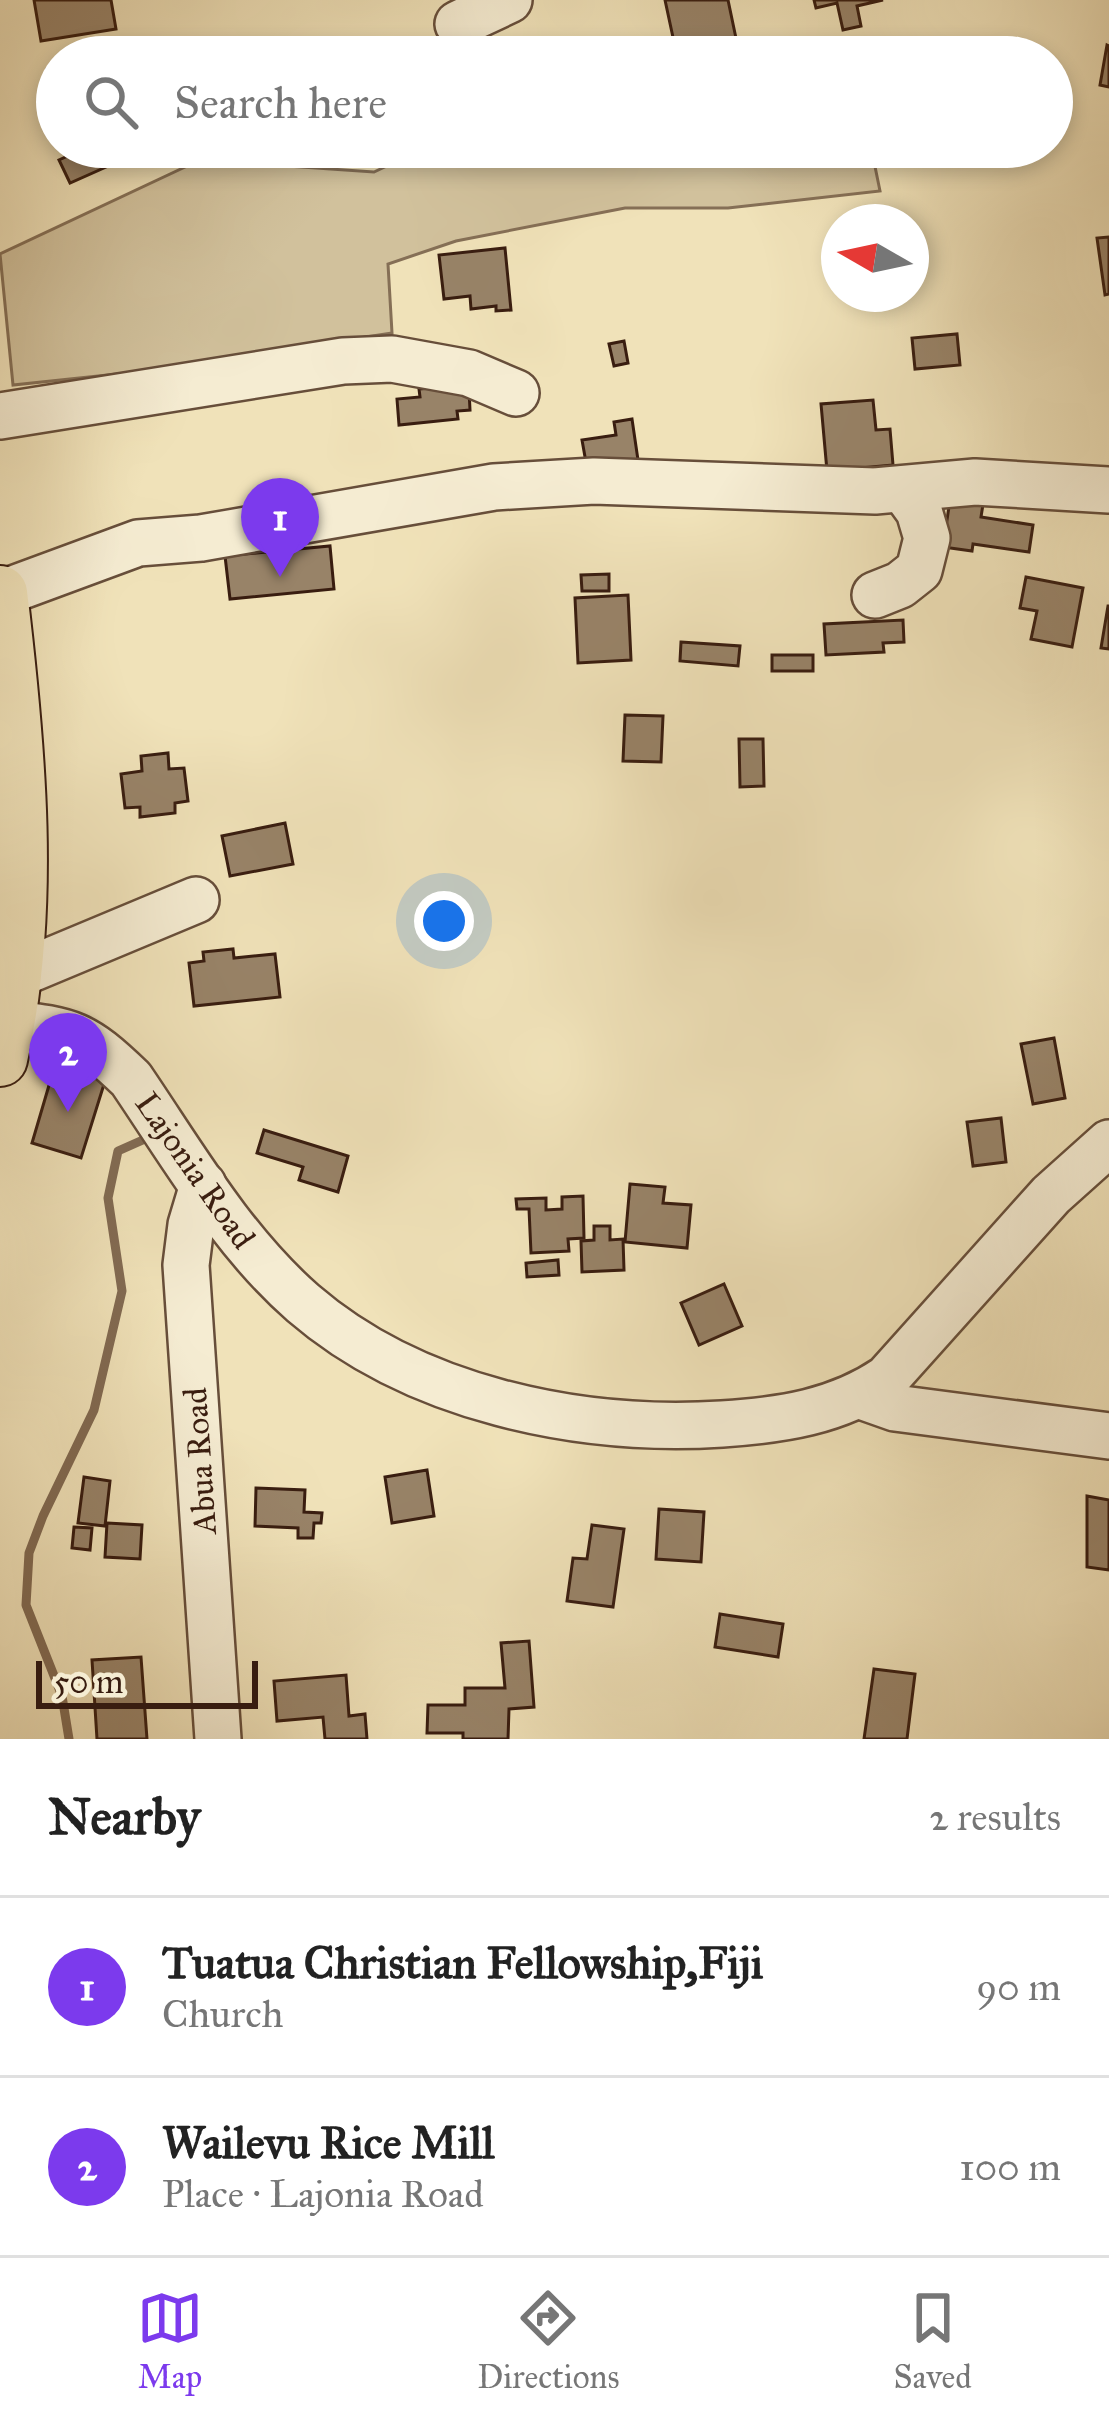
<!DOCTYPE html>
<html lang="en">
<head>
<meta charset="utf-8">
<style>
	:root { --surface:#fff; --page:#f6f6f6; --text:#222; --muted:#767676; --line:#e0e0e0; --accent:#7c3aed }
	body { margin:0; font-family:"IM FELL Great Primer",serif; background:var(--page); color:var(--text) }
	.compass { position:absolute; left:821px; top:204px; width:108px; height:108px; border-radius:50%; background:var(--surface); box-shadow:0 6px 18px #0003; rotate:279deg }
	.scale { position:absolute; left:36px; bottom:30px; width:222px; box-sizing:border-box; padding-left:12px; border:6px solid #391d10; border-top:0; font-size:33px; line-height:42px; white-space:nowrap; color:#391d10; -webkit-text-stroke:9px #f5ecd2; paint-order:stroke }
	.you { position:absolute; left:444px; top:921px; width:42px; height:42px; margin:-30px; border:9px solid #fff; border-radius:50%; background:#1a73e8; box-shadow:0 0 0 18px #1a73e833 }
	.badge { display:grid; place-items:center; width:78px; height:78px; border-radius:50%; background:var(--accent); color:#fff; font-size:39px; font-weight:700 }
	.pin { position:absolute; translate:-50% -99px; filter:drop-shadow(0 3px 6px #0008) }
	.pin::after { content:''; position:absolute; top:63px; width:42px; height:36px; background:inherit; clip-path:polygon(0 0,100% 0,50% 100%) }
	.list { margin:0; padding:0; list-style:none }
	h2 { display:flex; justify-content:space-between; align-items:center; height:156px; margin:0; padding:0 48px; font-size:51px }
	h2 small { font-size:39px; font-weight:400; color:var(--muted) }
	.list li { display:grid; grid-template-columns:78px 1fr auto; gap:36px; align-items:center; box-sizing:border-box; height:180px; padding:0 48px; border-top:3px solid var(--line) }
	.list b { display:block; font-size:45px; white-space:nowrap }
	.list p { margin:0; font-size:39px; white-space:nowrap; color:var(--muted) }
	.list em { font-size:39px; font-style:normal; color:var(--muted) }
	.icon { flex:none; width:66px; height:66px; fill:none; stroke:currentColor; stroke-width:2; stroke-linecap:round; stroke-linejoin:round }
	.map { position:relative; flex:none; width:1109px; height:1739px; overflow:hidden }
	.search { position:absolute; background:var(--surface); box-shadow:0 6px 18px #0003; left:36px; right:36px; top:36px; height:132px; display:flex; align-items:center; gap:30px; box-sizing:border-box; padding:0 42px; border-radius:66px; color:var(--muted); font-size:45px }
	.sheet { height:516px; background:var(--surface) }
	nav { display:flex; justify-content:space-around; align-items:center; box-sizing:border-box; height:168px; border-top:3px solid var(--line); background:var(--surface); font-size:33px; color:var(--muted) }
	nav a { display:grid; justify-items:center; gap:6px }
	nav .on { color:var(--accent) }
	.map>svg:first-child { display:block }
	.green { fill:#d1c19c; stroke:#856f56; stroke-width:3 }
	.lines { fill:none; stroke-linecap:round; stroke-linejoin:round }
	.stream { stroke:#826b53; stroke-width:9 }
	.building { fill:#988368; stroke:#391d10; stroke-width:3 }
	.minor-casing { stroke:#674e3a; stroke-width:50 }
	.major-casing { stroke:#391d10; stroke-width:58 }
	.minor { stroke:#f5ecd2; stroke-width:45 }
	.major { stroke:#f0e2b9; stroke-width:54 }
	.labels { text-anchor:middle; stroke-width:9; stroke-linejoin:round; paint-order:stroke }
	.street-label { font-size:33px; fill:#391d10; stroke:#f5ecd2 }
</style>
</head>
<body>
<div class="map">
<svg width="1109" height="1739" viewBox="0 0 1109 1739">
	<rect width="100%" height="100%" fill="#f0e2b9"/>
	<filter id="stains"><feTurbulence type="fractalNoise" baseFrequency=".00167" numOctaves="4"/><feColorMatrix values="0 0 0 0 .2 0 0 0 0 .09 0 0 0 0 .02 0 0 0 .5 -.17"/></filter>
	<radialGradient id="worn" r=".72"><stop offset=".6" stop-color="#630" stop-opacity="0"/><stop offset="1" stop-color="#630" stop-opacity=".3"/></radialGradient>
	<!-- green -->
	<polygon class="green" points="427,147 871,147 880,191 728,208 625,208 456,241 388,264 392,333 136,372 13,385 0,254 200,160 374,172"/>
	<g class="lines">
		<!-- stream -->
		<polyline class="stream" points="69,1739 62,1696 26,1605 29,1553 43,1516 94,1410 122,1291 108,1198 118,1151 154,1135"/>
	</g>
	<!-- building -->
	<g class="building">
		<polygon points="34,0 111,0 116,29 41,41"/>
		<polygon points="665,0 728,0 737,43 677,56"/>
		<polygon points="814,0 883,0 857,6 861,26 843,30 837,3 816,8"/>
		<polygon points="1107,45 1109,46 1109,87 1100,85"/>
		<polygon points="57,66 57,99 47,69"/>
		<polygon points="88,147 151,147 70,183 59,160"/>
		<polygon points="928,147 954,147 955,156 929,159"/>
		<polygon points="1109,237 1109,294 1105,295 1097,238"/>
		<polygon points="505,248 511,310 496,311 496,306 471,309 470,296 444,299 439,255"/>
		<polygon points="957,334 960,365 915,369 912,338"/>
		<polygon points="624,341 628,363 614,366 609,344"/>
		<polygon points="455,386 469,390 470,410 457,411 458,419 399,425 397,399 420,397 419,389"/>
		<polygon points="873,400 876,430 890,429 893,465 827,471 821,404"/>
		<polygon points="632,419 638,460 587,468 582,440 616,435 614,422"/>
		<polygon points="951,493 984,498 981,517 1033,525 1029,552 973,544 972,551 943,547"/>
		<polygon points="330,546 334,589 230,599 225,556"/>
		<polygon points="609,574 609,591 582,591 581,575"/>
		<polygon points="1026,577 1083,588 1072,647 1031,639 1037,611 1020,608"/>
		<polygon points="628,595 631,660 578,663 575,598"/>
		<polygon points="1108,606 1109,606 1109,649 1101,648"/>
		<polygon points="903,620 904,642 883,643 884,652 826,655 824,624"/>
		<polygon points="681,642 740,646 738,666 680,661"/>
		<rect x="772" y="655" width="41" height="16"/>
		<polygon points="625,715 663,716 661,762 623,761"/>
		<polygon points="739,739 763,739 764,786 740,787"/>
		<polygon points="168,753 169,769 184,768 188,801 175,803 175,813 140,817 140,807 125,808 121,774 142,771 141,756"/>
		<polygon points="285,823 293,864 230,876 222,836"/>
		<polygon points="233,949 234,958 275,954 280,997 194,1006 189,963 204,961 203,952"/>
		<polygon points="1054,1038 1065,1098 1033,1104 1021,1044"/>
		<polygon points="55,1065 105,1081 81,1158 32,1143"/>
		<polygon points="1001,1118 1006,1162 973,1166 967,1122"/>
		<polygon points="264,1130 348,1156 338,1192 299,1180 303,1167 257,1153"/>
		<polygon points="630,1184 665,1187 663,1203 691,1205 687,1248 625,1242"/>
		<polygon points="583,1196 584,1238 568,1239 569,1251 531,1253 529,1209 517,1209 516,1199 546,1198 546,1210 562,1209 562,1197"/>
		<polygon points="594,1226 610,1226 610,1240 623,1239 624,1270 582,1272 581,1241 594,1240"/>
		<polygon points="558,1260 559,1275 527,1277 526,1263"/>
		<polygon points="724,1284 742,1326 699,1345 681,1303"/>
		<polygon points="427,1470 434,1516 392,1523 385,1477"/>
		<polygon points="84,1477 110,1481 105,1526 78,1523"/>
		<polygon points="256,1488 305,1490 304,1512 322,1513 321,1523 314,1523 313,1538 298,1538 298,1528 255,1526"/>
		<polygon points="1087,1496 1109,1500 1109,1570 1087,1567"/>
		<polygon points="659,1509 704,1512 701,1562 656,1559"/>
		<polygon points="107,1523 142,1525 140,1559 105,1557"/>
		<polygon points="592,1525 624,1529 613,1607 567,1601 573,1558 587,1559"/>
		<polygon points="74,1527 92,1528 90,1550 72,1548"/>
		<polygon points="720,1614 783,1624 778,1657 715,1647"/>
		<polygon points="529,1641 534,1707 509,1709 508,1739 463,1739 463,1733 427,1733 428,1705 465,1705 465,1688 505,1688 501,1643"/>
		<polygon points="141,1657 147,1739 97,1739 92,1660"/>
		<polygon points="874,1669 915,1674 907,1739 864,1739"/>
		<polygon points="346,1675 349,1716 365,1714 367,1739 325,1739 323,1717 277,1721 274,1681"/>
	</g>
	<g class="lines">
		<defs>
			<g id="minor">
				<polyline points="458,24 509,0"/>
				<polyline points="0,416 343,361 392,359 469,373 516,393"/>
				<polyline points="0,594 138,543 201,538 494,487 594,481 875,491 975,482 1109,490"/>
				<polyline points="875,595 900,585 919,570 927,538 919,511 903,489"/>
				<polyline points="14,976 196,900"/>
				<path d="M8,1023C73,1031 83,1033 131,1079C184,1157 232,1241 303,1303C414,1399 579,1433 722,1424C782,1420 837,1412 887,1378L1051,1195L1109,1143"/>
				<polyline points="203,1185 191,1225 186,1265 218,1739"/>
				<polyline points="861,1396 895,1408 1109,1436"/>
			</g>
			<path id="major" d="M0,593C18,743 34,911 0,1059"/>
		</defs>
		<!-- minor casing -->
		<use href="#minor" class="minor-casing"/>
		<!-- major casing -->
		<use href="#major" class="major-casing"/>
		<!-- minor -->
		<use href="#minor" class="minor"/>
		<!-- major -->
		<use href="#major" class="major"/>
	</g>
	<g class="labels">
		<!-- street labels -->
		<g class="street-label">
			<text transform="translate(196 1170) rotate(55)" y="12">Lajonia Road</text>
			<text transform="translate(199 1461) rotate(-94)" y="12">Abua Road</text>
		</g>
	</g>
	<rect width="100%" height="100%" filter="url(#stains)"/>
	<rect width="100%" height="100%" fill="url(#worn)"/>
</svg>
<svg class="compass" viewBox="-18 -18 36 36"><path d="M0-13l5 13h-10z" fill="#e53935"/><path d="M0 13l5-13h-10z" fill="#767676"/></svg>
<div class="scale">50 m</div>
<div class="you"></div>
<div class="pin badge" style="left:280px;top:577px">1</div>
<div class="pin badge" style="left:68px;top:1112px">2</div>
<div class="search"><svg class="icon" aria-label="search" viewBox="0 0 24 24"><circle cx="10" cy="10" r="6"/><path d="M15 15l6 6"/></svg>Search here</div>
</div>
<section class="sheet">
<h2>Nearby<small>2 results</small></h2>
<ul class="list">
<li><span class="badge">1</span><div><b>Tuatua Christian Fellowship,Fiji</b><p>Church</p></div><em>90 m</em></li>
<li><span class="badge">2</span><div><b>Wailevu Rice Mill</b><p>Place · Lajonia Road</p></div><em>100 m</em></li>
</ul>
</section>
<nav>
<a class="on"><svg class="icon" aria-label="map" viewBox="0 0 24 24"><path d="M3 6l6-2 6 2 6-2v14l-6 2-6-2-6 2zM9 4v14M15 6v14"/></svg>Map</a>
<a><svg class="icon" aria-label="directions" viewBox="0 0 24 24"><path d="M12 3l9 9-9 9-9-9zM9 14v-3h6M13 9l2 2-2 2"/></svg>Directions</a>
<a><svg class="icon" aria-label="saved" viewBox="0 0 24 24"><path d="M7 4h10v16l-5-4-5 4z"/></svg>Saved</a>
</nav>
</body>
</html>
